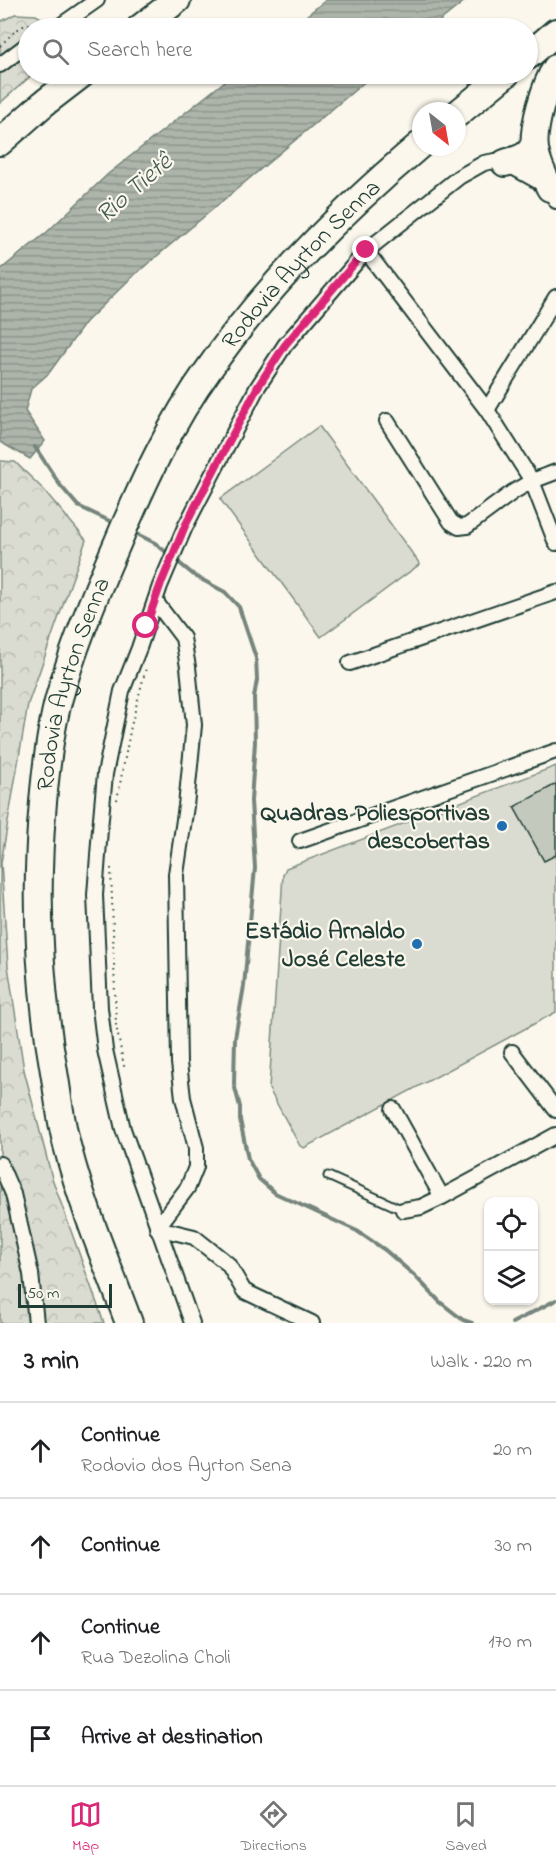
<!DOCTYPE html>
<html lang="en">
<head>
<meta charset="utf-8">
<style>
	:root { --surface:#fff; --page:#f6f6f6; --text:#202124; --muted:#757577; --line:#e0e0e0; --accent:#db2777 }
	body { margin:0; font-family:"Indie Flower",sans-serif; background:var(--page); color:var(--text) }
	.controls { position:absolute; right:18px; bottom:18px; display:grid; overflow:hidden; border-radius:12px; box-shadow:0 2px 4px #0004 }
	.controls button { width:54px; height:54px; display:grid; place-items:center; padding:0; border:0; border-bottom:2px solid var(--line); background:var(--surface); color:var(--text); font:30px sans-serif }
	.compass { position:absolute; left:412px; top:102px; width:54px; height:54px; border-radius:50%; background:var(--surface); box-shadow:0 2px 4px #0004; rotate:149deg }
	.scale { position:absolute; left:18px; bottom:15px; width:94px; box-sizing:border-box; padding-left:6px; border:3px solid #1f3d34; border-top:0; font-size:16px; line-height:21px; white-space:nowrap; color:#1f3d34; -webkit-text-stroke:4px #fbf7ec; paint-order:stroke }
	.stop { position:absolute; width:18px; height:18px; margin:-14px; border:4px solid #db2777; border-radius:50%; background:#fff }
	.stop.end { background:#db2777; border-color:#fff; box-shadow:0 2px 6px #0008 }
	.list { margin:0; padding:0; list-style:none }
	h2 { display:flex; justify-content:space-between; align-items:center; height:78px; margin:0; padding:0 24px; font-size:26px }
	h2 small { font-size:20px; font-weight:400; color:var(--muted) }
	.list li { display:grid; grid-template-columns:39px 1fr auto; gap:18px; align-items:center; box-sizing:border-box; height:96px; padding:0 24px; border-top:2px solid var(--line) }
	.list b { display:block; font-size:22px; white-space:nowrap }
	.list p { margin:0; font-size:20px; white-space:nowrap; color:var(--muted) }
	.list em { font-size:20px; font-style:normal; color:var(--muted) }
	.icon { flex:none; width:33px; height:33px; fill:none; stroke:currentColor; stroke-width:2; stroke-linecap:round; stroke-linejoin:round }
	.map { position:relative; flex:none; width:556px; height:1323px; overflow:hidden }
	.search { position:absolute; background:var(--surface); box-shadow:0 2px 4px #0004; left:18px; right:18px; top:18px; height:66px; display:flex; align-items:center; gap:15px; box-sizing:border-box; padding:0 21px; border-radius:33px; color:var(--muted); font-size:22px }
	.sheet { height:462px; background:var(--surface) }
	nav { display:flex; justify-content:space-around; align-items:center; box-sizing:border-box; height:84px; border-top:2px solid var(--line); background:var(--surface); font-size:16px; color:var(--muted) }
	nav a { display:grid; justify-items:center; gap:3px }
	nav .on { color:var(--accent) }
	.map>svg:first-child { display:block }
	.park { fill:url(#park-crowns); stroke:#7d8c82; stroke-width:1.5 }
	.pitch { fill:#dbdcd1; stroke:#7d8c82; stroke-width:1.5 }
	.water { fill:url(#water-rules); stroke:#74847b; stroke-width:1.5 }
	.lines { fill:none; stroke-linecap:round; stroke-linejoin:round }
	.stream { stroke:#74847b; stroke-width:4 }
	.building { fill:#c4c9be; stroke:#1f3d34; stroke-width:1.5 }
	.lane-casing { stroke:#1f3d34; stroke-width:11 }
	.street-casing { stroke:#1f3d34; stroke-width:18 }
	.highway-casing { stroke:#1f3d34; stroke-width:30 }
	.path { stroke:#1f3d34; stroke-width:2; stroke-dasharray:1.5 4.5; stroke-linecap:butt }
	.lane { stroke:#fbf7ec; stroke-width:7 }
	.street { stroke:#fbf7ec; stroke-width:14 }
	.highway { stroke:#fbf7ec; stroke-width:26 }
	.route { stroke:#db2777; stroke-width:8 }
	.poi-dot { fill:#1f6fb2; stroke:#fbf7ec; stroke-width:2 }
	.labels { text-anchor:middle; stroke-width:4.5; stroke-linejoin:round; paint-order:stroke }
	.street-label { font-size:24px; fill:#1f3d34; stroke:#fbf7ec }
	.poi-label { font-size:24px; font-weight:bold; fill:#1f3d34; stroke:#fbf7ec; text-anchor:end }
	.water-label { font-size:26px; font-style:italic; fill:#425b52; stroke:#fbf7ec }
</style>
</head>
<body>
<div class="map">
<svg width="556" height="1323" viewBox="0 0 556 1323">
	<defs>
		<pattern id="park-crowns" width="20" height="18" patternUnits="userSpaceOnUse" patternTransform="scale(1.5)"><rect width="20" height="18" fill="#dbdcd1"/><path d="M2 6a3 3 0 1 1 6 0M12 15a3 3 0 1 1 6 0" fill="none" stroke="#bcbeb4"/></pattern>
		<pattern id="water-rules" width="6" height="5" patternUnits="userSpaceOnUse" patternTransform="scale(1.5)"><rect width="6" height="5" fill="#adb4aa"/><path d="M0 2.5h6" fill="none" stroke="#8c948b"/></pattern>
	</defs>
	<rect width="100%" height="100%" fill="#fbf7ec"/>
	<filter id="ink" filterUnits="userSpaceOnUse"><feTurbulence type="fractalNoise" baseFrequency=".0167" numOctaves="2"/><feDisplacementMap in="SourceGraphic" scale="12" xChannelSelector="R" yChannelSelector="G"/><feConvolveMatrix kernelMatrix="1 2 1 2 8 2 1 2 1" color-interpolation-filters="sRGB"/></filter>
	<g filter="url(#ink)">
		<!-- park -->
		<g class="park">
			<polygon points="15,14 36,15 58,28 28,28 28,74 33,74 0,103 0,22"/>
			<polygon points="0,461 15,462 44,490 86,540 28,704 1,863 8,966 24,1070 52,1178 104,1323 0,1323"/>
		</g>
		<!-- pitch -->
		<g class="pitch">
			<polygon points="319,426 420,564 321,637 220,499"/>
			<polygon points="556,766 556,1012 304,1148 300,1146 269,1089 283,875 286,868"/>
		</g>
		<!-- water -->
		<g class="water">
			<polygon points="326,0 466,0 431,28 291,28"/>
			<polygon points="234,74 374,74 132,277 86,322 49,373 31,389 25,411 45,441 30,459 0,442 0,270 47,232 108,174"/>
		</g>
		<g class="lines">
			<!-- stream -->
			<g class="stream">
				<polyline points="35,447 60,485 78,506 116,524"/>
				<polyline points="131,531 155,543 195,576 225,592 239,607 256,658 257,680 254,697 255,742 251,801 255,868 244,986 235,1038 234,1084 240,1107 240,1120 248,1159 259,1179 275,1193 357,1231 385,1250 415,1276 440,1302 463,1320 472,1323"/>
				<polyline points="512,1323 556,1300"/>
			</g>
		</g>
		<!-- building -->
		<polygon class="building" points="556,784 556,855 544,861 514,807"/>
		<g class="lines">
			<defs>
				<polyline id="lane" points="328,1176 403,1210"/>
				<g id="street">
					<polyline points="57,28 97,0"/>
					<polyline points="0,65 28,44"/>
					<polyline points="366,251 487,410 532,481 556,543"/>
					<polyline points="487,410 556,297"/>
					<polyline points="387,421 451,522 459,527 467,526 513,492 532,481 556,472"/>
					<polyline points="155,601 183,638 188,667 194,725 186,806 176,874 179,1063 183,1098 196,1148 196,1167 188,1187 157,1228 194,1237 228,1264 244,1291 312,1323"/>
					<polyline points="350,663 556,592"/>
					<polyline points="300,841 556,751"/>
					<polyline points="512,1052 556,1110"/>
					<polyline points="393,1109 442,1197"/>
					<polyline points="0,1164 13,1194 31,1274 36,1323"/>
					<polyline points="403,1210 421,1207 442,1197 556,1135"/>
					<polyline points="192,1323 123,1129 105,1050 100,1008 95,895 100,829 105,774 122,691 139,648 160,586 185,527 257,388 285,345 366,251 459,177 484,163 495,161 505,163 550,188 556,201"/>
				</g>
				<g id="highway">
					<polyline points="140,28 177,0"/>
					<polyline points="528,56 556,32"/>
					<polyline points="457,114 506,74"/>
					<polyline points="0,142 43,104 82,74"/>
					<path d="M505,163C517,159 528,158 534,145"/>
					<path d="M550,188C543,175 537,163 535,149C532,129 545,84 556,68"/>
					<path id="s1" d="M129,1323C108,1266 83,1208 68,1149C62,1128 59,1106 56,1084C39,990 34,898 43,802C46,768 50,731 59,698C74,645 95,594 117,544C143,483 170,423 209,369C267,285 343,210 421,144"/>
				</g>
			</defs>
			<!-- lane casing -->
			<use href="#lane" class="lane-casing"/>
			<!-- street casing -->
			<use href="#street" class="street-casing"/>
			<!-- highway casing -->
			<use href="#highway" class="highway-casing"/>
			<!-- path -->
			<g class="path">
				<path d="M0,46C15,31 24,19 46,25"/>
				<polyline points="117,800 131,726 146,668"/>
				<polyline points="111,868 116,1025 125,1071"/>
			</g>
			<!-- lane -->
			<use href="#lane" class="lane"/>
			<!-- street -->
			<use href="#street" class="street"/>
			<!-- highway -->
			<use href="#highway" class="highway"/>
		</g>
	</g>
	<g class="lines" filter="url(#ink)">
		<!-- route -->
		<polyline class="route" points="146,626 160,586 185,526 257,388 285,345 366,250"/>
	</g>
	<!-- markers -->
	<g class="poi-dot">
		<circle cx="502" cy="826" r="6"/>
		<circle cx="417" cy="944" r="6"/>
	</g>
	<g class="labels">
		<!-- street labels -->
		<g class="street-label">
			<text dy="8" stroke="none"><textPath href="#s1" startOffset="1142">Rodovia Ayrton Senna</textPath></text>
			<text dy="8" stroke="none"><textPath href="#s1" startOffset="656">Rodovia Ayrton Senna</textPath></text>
		</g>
		<!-- poi labels -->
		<g class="poi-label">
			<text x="490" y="820">Quadras Poliesportivas<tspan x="490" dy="28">descobertas</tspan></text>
			<text x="405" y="938">Estádio Arnaldo<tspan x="405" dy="28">José Celeste</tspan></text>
		</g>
		<!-- water labels -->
		<g class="water-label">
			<text transform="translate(133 187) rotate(-41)" y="9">Rio Tietê</text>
		</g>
	</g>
</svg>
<div class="controls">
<button><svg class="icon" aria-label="locate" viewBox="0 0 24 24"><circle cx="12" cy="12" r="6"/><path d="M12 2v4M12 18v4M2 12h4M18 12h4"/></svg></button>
<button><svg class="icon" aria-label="layers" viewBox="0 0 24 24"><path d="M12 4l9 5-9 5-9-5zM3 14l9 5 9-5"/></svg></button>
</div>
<svg class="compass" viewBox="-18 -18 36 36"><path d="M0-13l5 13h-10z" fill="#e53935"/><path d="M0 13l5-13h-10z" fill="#757577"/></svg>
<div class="scale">50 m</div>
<div class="stop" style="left:146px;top:626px"></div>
<div class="stop end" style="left:366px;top:250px"></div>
<div class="search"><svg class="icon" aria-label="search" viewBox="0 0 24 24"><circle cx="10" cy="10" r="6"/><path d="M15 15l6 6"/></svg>Search here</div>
</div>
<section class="sheet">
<h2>3 min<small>Walk · 220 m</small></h2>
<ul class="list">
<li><svg class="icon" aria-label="ahead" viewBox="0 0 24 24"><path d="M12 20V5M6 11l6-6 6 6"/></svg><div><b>Continue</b><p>Rodovio dos Ayrton Sena</p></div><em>20 m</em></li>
<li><svg class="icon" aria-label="ahead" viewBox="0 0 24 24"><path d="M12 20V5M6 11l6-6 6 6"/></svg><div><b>Continue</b></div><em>30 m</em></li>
<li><svg class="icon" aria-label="ahead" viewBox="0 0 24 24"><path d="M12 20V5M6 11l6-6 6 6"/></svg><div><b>Continue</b><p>Rua Dezolina Choli</p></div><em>170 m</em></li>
<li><svg class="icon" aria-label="arrive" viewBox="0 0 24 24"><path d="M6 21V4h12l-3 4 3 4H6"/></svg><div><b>Arrive at destination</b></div></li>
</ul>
</section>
<nav>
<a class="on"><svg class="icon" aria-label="map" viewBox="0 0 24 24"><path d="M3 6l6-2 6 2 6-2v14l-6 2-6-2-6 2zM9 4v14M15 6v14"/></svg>Map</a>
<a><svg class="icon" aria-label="directions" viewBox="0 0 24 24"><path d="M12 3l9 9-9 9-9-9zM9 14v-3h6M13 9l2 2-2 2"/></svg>Directions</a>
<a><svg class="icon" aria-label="saved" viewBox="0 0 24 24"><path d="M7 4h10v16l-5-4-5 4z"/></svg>Saved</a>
</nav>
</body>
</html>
